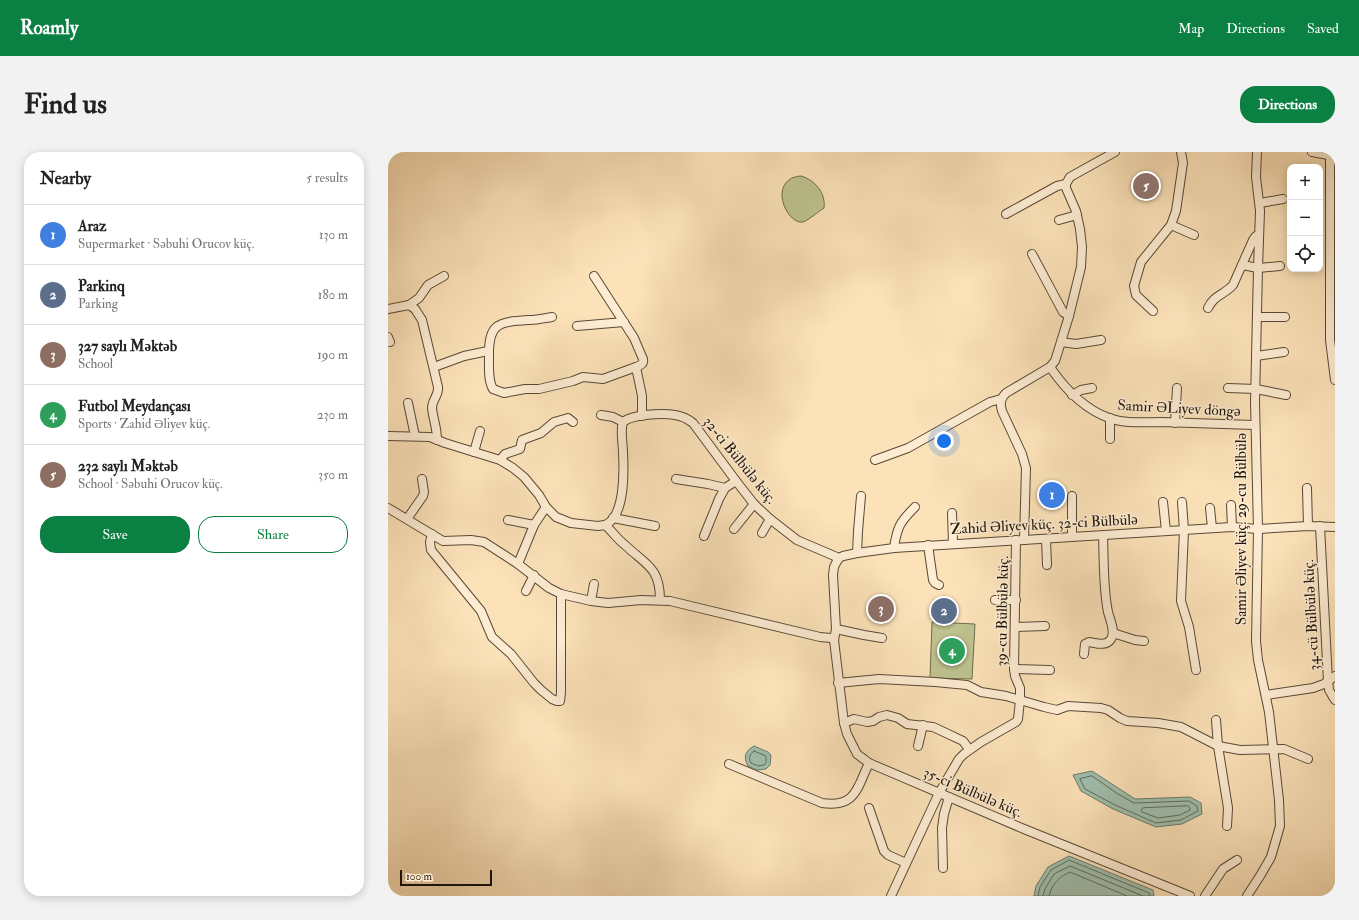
<!DOCTYPE html>
<html lang="en">
<head>
<meta charset="utf-8">
<style>
	:root { --surface:#fff; --page:#f2f2f2; --text:#222; --muted:#767676; --line:#e0e0e0; --accent:#0b8043 }
	body { margin:0; font-family:"IM FELL Double Pica",serif; background:var(--page); color:var(--text) }
	.controls { position:absolute; right:12px; top:12px; display:grid; overflow:hidden; border-radius:8px; box-shadow:0 2px 10px #0003 }
	.controls button { width:36px; height:36px; display:grid; place-items:center; padding:0; border:0; border-bottom:1px solid var(--line); background:var(--surface); color:var(--text); font:20px sans-serif }
	.scale { position:absolute; left:12px; bottom:10px; width:92px; box-sizing:border-box; padding-left:4px; border:2px solid #20160b; border-top:0; font-size:11px; line-height:14px; white-space:nowrap; color:#20160b; -webkit-text-stroke:3px #fdecd2; paint-order:stroke }
	.you { position:absolute; left:556px; top:289px; width:14px; height:14px; margin:-10px; border:3px solid #fff; border-radius:50%; background:#1a73e8; box-shadow:0 0 0 6px #1a73e833 }
	.badge { display:grid; place-items:center; width:26px; height:26px; border-radius:50%; background:var(--accent); color:#fff; font-size:13px; font-weight:700 }
	.pin { position:absolute; translate:-50% -50%; border:2px solid #fff; box-shadow:0 1px 4px #0006 }
	.list { margin:0; padding:0; list-style:none }
	h2 { display:flex; justify-content:space-between; align-items:center; height:52px; margin:0; padding:0 16px; font-size:17px }
	h2 small { font-size:13px; font-weight:400; color:var(--muted) }
	.list li { display:grid; grid-template-columns:26px 1fr auto; gap:12px; align-items:center; box-sizing:border-box; height:60px; padding:0 16px; border-top:1px solid var(--line) }
	.list b { display:block; font-size:15px; white-space:nowrap }
	.list p { margin:0; font-size:13px; white-space:nowrap; color:var(--muted) }
	.list em { font-size:13px; font-style:normal; color:var(--muted) }
	.actions { display:flex; gap:8px; padding:12px 16px }
	.actions a { flex:1; padding:9px 0; border:1px solid var(--accent); border-radius:16px; text-align:center; font-size:14px; color:var(--accent) }
	.actions .main { background:var(--accent); color:#fff }
	.icon { flex:none; width:22px; height:22px; fill:none; stroke:currentColor; stroke-width:2; stroke-linecap:round; stroke-linejoin:round }
	.map { position:relative; flex:none; width:947px; height:744px; overflow:hidden; border-radius:16px }
	header { display:flex; align-items:center; gap:24px; box-sizing:border-box; height:56px; padding:0 20px; background:var(--accent); color:#fff }
	header strong { font-size:19px }
	nav { display:flex; gap:22px; margin-inline-start:auto; font-size:14px }
	.intro { display:flex; align-items:center; justify-content:space-between; box-sizing:border-box; height:96px; padding:0 24px }
	h1 { margin:0; font-size:28px }
	.button { padding:10px 18px; border-radius:16px; background:var(--accent); color:#fff; font-size:14px; font-weight:700 }
	main { display:flex; gap:24px; padding:0 24px }
	aside { flex:1; background:var(--surface); border-radius:16px; box-shadow:0 2px 10px #0003 }
	.map>svg:first-child { display:block }
	.green { fill:#bec38f; stroke:#6f6c4d }
	.water { fill:#9fbead; stroke:#6c7b6c }
	.lines { fill:none; stroke-linecap:round; stroke-linejoin:round }
	.shore { stroke:#606a5c; stroke-width:1 }
	.minor-casing { stroke:#574936; stroke-width:10 }
	.minor { stroke:#fdecd2; stroke-width:8 }
	.labels { text-anchor:middle; stroke-width:3; stroke-linejoin:round; paint-order:stroke }
	.street-label { font-size:15px; fill:#20160b; stroke:#fdecd2 }
</style>
</head>
<body>
<header>
<strong>Roamly</strong>
<nav><a>Map</a><a>Directions</a><a>Saved</a></nav>
</header>
<div class="intro"><h1>Find us</h1><a class="button">Directions</a></div>
<main>
<aside>
<h2>Nearby<small>5 results</small></h2>
<ul class="list">
<li><span class="badge" style="background:#3f7fe0">1</span><div><b>Araz</b><p>Supermarket · Səbuhi Orucov küç.</p></div><em>130 m</em></li>
<li><span class="badge" style="background:#5c6f8a">2</span><div><b>Parkinq</b><p>Parking</p></div><em>180 m</em></li>
<li><span class="badge" style="background:#8d6e63">3</span><div><b>327 saylı Məktəb</b><p>School</p></div><em>190 m</em></li>
<li><span class="badge" style="background:#2e9e5b">4</span><div><b>Futbol Meydançası</b><p>Sports · Zahid Əliyev küç.</p></div><em>230 m</em></li>
<li><span class="badge" style="background:#8d6e63">5</span><div><b>232 saylı Məktəb</b><p>School · Səbuhi Orucov küç.</p></div><em>350 m</em></li>
</ul>
<div class="actions"><a class="main">Save</a><a>Share</a></div>
</aside>
<div class="map">
<svg width="947" height="744" viewBox="0 0 947 744">
	<rect width="100%" height="100%" fill="#fce2b9"/>
	<filter id="stains"><feTurbulence type="fractalNoise" baseFrequency=".005" numOctaves="4"/><feColorMatrix values="0 0 0 0 .2 0 0 0 0 .09 0 0 0 0 .02 0 0 0 .5 -.17"/></filter>
	<radialGradient id="worn" r=".72"><stop offset=".6" stop-color="#630" stop-opacity="0"/><stop offset="1" stop-color="#630" stop-opacity=".3"/></radialGradient>
	<!-- green -->
	<g class="green">
		<path d="M413,24C427,28 438,41 436,56C431,59 421,68 415,70C401,73 382,37 404,26C407,25 410,24 413,24Z"/>
		<polygon points="544,470 587,472 584,527 542,526"/>
	</g>
	<!-- water -->
	<g class="water">
		<path d="M366,594L380,600L383,603L382,613L378,617L369,618L360,614C355,605 357,599 366,594Z"/>
		<polygon points="704,619 747,647 802,645 813,651 814,662 794,672 768,675 725,657 693,639 685,623"/>
		<polygon points="681,704 765,738 766,744 646,744 648,734 660,715"/>
	</g>
	<g class="lines">
		<!-- shore -->
		<g class="shore">
			<path d="M366,599L378,604V611L376,613L370,614L363,611C360,606 362,602 366,599Z"/>
			<polygon points="704,624 730,642 746,651 801,649 809,654 810,659 793,668 768,671 727,653 697,637 692,627"/>
			<polygon points="800,654 802,656 802,658 792,663 770,666 754,660 753,658 755,656"/>
			<polyline points="650,744 652,735 663,718 681,708 761,741 762,744"/>
			<polyline points="655,744 657,737 666,722 682,714 755,744"/>
			<path d="M661,744C664,732 671,725 682,720L739,744"/>
		</g>
		<defs>
			<g id="minor">
				<polyline points="924,0 946,4"/>
				<polyline points="942,4 942,188 947,228"/>
				<polyline points="872,51 895,47"/>
				<polyline points="618,62 669,34 678,32"/>
				<polyline points="671,68 689,63"/>
				<polyline points="783,73 806,83"/>
				<polyline points="644,102 675,160 681,164"/>
				<polyline points="854,113 870,116 892,114"/>
				<path d="M206,124L246,186L255,207C256,212 253,213 248,215L254,244V264"/>
				<polyline points="21,153 31,146 40,133 56,124"/>
				<path d="M820,156C826,143 836,143 845,133L865,88L868,84L871,85"/>
				<path d="M0,157L21,153L27,157L34,168L50,235C51,243 44,248 44,256C45,267 49,275 49,288"/>
				<polyline points="765,159 748,143 746,134 753,110 783,73 788,59 795,11 793,0"/>
				<path d="M164,165C157,166 150,168 142,168C111,170 100,170 101,206C101,215 100,229 105,237L116,241L137,237H151L185,229L195,225L215,227L248,215"/>
				<polyline points="869,165 897,165"/>
				<polyline points="189,174 236,170"/>
				<polyline points="0,185 2,190"/>
				<polyline points="673,190 688,192 713,188"/>
				<polyline points="868,204 896,200"/>
				<polyline points="46,215 76,204 100,199"/>
				<path d="M662,215C677,237 696,257 721,266C737,272 756,270 773,270C804,271 835,272 867,273"/>
				<polyline points="840,236 868,237 898,243"/>
				<polyline points="684,243 693,238 704,236"/>
				<polyline points="20,251 27,284"/>
				<polyline points="213,263 225,265 235,270"/>
				<polyline points="787,271 789,236"/>
				<path d="M0,284L42,285L57,291L112,308L125,316L136,325L151,343L158,355L168,365L183,371L210,374L217,373C224,379 229,387 237,393C258,413 272,415 272,448"/>
				<polyline points="722,287 722,266"/>
				<polyline points="86,300 92,279"/>
				<polyline points="112,308 117,302 132,297 134,288 153,281 166,270 180,266 185,270"/>
				<polyline points="487,308 520,296 602,250 613,247"/>
				<polyline points="288,327 320,332 337,336"/>
				<polyline points="919,336 920,374"/>
				<polyline points="684,344 684,385"/>
				<polyline points="775,350 778,379"/>
				<polyline points="794,350 796,378 793,449 801,475 808,518"/>
				<polyline points="843,353 844,375"/>
				<polyline points="0,356 55,389 83,388 96,390 130,412 161,436 173,442 203,449 220,451 253,448 282,449 432,485 443,486 446,488"/>
				<polyline points="822,356 824,376"/>
				<polyline points="564,361 565,391"/>
				<polyline points="225,366 267,374"/>
				<polyline points="19,367 35,344 36,340 34,327"/>
				<polyline points="120,368 146,373"/>
				<path d="M217,373C237,365 236,319 235,301C235,291 232,279 235,270C245,262 274,261 287,263C294,264 300,267 305,271L348,329L366,352L382,367L409,388L451,406"/>
				<polyline points="932,374 940,529 941,538 947,548"/>
				<polyline points="346,377 366,352"/>
				<polyline points="374,381 382,367"/>
				<polyline points="44,382 42,390 43,398 93,459 104,485 123,502 146,531 153,538 164,547 169,549 172,549 173,541 173,442"/>
				<polyline points="316,384 331,347 337,336 348,329"/>
				<polyline points="658,387 659,413"/>
				<path d="M636,388L638,316L634,302L614,259C612,252 612,247 618,241L662,215L667,209L681,164L693,115L694,95L692,77L688,59L678,36V32L682,25L727,0"/>
				<polyline points="540,393 545,428 547,431 551,433"/>
				<path d="M506,396C509,375 512,370 527,355"/>
				<polyline points="469,401 470,379 473,344"/>
				<polyline points="130,412 146,373 158,355"/>
				<polyline points="138,439 146,423"/>
				<polyline points="607,448 628,448"/>
				<polyline points="203,449 206,432"/>
				<polyline points="628,475 657,474"/>
				<polyline points="448,477 476,483 494,486"/>
				<polyline points="725,481 747,488 756,489"/>
				<path d="M696,502L697,492L701,490C708,491 718,495 723,487C728,480 722,468 720,460C715,436 716,408 715,384"/>
				<polyline points="626,517 662,518"/>
				<polyline points="450,531 491,527 547,530 579,533 593,540 618,544 656,555 669,558 680,554 713,556 720,558 732,566 739,569 770,571 793,575 830,594 852,598 896,597 920,607"/>
				<polyline points="878,543 925,536 936,532 947,524"/>
				<polyline points="828,568 830,594 840,656 839,674"/>
				<polyline points="456,571 466,567 479,570 485,569 491,565 499,563 510,566 519,572 545,575 558,581 575,589 581,597"/>
				<polyline points="530,594 535,573"/>
				<path d="M341,612L434,651C468,656 469,636 481,611"/>
				<polyline points="481,656 496,699 500,703 518,711"/>
				<polyline points="555,716 554,676 556,662 561,645"/>
				<polyline points="503,744 551,641 571,607 576,602 593,590 628,570 630,567 632,548 632,536 627,524 626,517 628,388"/>
				<polyline points="802,744 636,677 481,611 469,602 459,582 456,571 446,488 448,477 445,423 446,415 448,411 451,406 455,404 469,401 506,396 844,375 870,377 920,374 947,375"/>
				<polyline points="817,744 835,717 849,708"/>
				<polyline points="859,744 872,724 883,705 892,674 891,648 881,560 870,508 868,489 870,377 867,250 870,116 872,59 868,25 869,0"/>
			</g>
		</defs>
		<!-- minor casing -->
		<use href="#minor" class="minor-casing"/>
		<!-- minor -->
		<use href="#minor" class="minor"/>
	</g>
	<g class="labels">
		<!-- street labels -->
		<g class="street-label">
			<text transform="translate(791 256) rotate(3)" y="5">Samir ƏLiyev döngə</text>
			<text transform="translate(352 308) rotate(51)" y="5">32-ci Bülbülə küç.</text>
			<text transform="translate(656 372) rotate(-3)" y="5">Zahid Əliyev küç. 32-ci Bülbülə</text>
			<text transform="translate(853 377) rotate(-90)" y="5">Samir Əliyev küç. 29-cu Bülbülə</text>
			<text transform="translate(614 459) rotate(-89)" y="5">39-cu Bülbülə küç.</text>
			<text transform="translate(923 463) rotate(-93)" y="5">34-cü Bülbülə küç.</text>
			<text transform="translate(585 640) rotate(23)" y="5">35-ci Bülbülə küç.</text>
		</g>
	</g>
	<rect width="100%" height="100%" filter="url(#stains)"/>
	<rect width="100%" height="100%" fill="url(#worn)"/>
</svg>
<div class="controls">
<button>+</button>
<button>−</button>
<button><svg class="icon" aria-label="locate" viewBox="0 0 24 24"><circle cx="12" cy="12" r="6"/><path d="M12 2v4M12 18v4M2 12h4M18 12h4"/></svg></button>
</div>
<div class="scale">100 m</div>
<div class="you"></div>
<div class="pin badge" style="left:664px;top:343px;background:#3f7fe0">1</div>
<div class="pin badge" style="left:556px;top:459px;background:#5c6f8a">2</div>
<div class="pin badge" style="left:493px;top:457px;background:#8d6e63">3</div>
<div class="pin badge" style="left:564px;top:499px;background:#2e9e5b">4</div>
<div class="pin badge" style="left:758px;top:34px;background:#8d6e63">5</div>
</div>
</main>
</body>
</html>
